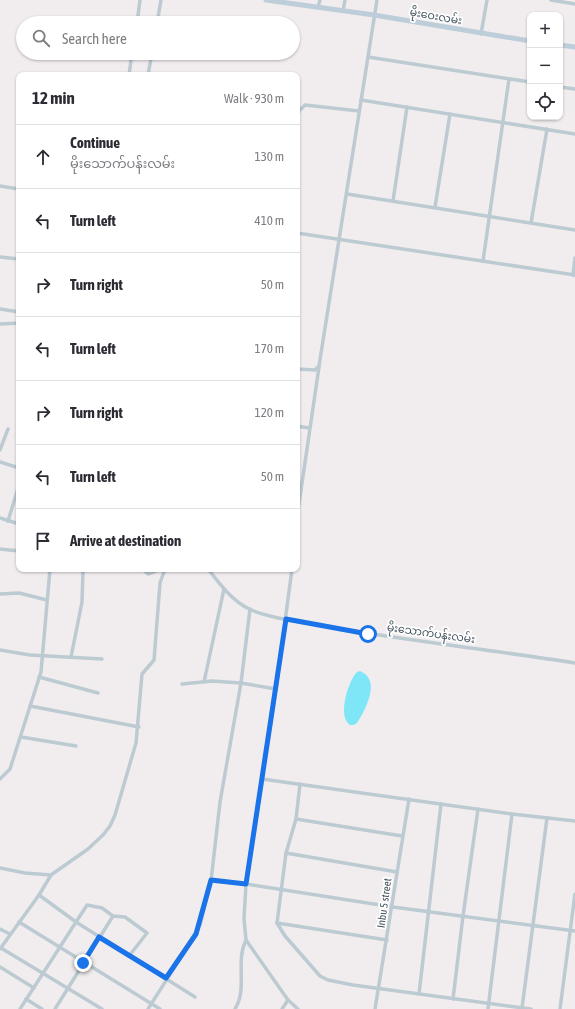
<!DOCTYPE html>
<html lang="en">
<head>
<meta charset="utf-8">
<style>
	:root { --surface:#fff; --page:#f2f2f3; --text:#2b2b33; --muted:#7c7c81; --line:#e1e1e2 }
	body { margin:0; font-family:"Asap Condensed","Noto Sans Myanmar",sans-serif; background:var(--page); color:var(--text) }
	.controls { position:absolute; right:12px; top:12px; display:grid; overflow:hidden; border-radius:8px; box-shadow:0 1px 3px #0004 }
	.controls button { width:36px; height:36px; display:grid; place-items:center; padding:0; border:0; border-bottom:1px solid var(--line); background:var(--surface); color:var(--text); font:20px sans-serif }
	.stop { position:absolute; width:12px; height:12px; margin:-9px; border:3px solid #1a73e8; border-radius:50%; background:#fff }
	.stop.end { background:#1a73e8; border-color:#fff; box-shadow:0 1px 4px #0008 }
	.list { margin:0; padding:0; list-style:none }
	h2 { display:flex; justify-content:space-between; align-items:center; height:52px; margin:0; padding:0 16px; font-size:17px }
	h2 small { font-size:13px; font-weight:400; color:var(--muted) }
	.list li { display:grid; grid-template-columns:26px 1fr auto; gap:12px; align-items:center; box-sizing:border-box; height:64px; padding:0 16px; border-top:1px solid var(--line) }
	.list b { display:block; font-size:15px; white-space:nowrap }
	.list p { margin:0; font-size:13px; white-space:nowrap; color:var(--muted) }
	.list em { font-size:13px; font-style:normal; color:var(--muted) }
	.icon { flex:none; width:22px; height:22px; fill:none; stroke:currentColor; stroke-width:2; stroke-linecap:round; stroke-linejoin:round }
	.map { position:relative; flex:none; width:575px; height:1009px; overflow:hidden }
	.search { position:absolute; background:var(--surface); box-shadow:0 1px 3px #0004; left:16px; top:16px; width:284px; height:44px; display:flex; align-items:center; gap:10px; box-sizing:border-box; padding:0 14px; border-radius:22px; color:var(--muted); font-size:15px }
	.panel { position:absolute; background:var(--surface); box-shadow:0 1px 3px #0004; left:16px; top:72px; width:284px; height:500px; border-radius:8px }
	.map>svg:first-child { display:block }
	.water { fill:#7ee6f7 }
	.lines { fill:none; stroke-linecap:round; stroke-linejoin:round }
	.street { stroke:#bccad2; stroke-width:3.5 }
	.secondary { stroke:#becdda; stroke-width:5 }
	.route { stroke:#1a73e8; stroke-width:5 }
	.labels { text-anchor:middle; stroke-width:3.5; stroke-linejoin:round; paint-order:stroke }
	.street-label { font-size:11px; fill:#44535e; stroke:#fff }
</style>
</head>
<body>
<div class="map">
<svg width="575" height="1009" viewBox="0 0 575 1009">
	<rect width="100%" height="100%" fill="#f1edee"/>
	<!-- water -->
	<path class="water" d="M360,671C382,680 365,710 357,723L354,725H350C337,717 348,681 357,672Z"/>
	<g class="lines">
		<!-- street -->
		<g class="street">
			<polyline points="551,0 575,4"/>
			<polyline points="318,7 320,0"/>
			<polyline points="343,11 345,0"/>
			<polyline points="137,23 140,0"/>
			<polyline points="157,23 161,0"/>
			<polyline points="481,34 487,0"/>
			<polyline points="368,57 530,82"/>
			<polyline points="129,75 132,53"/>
			<polyline points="148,75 152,53"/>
			<polyline points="560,87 575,89"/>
			<polyline points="361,100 575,134"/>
			<polyline points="297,121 299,111 305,105 359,111"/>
			<polyline points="0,186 19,189"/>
			<polyline points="347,194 575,230"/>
			<polyline points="393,201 407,107"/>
			<polyline points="435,207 450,114"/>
			<polyline points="531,223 547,129"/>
			<polyline points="297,233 575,275"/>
			<polyline points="0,257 19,259"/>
			<polyline points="483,261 509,79"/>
			<polyline points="573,275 575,258"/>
			<polyline points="0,309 19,312"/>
			<polyline points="0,324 19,323"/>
			<polyline points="297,369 315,370 319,366 377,0"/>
			<polyline points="297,426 309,428"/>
			<polyline points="0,450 8,429"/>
			<polyline points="0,462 19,468"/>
			<polyline points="297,517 319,367"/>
			<polyline points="0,518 19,524"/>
			<polyline points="8,521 19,485"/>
			<polyline points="0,549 19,551"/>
			<polyline points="142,569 148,574 161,569"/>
			<path d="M208,569C220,584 231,600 249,609C270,619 306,622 329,627C410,641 493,650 575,663"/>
			<polyline points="292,569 276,689 246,884 244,919 246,940 288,1000 298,1009"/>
			<polyline points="0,594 19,593 47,600"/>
			<polyline points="0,650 30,655 102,659"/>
			<polyline points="71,657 82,602 83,570"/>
			<polyline points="39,677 98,693"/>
			<polyline points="204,682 224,589"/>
			<polyline points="182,684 212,681 241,683 250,609"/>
			<polyline points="30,706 139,727"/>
			<polyline points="21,737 76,746"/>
			<polyline points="0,779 10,769 41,672 50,569"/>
			<polyline points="262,779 512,814 575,821"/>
			<polyline points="300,784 296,819 286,853 277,923 285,936 320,976 328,980 353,985 531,1009"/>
			<polyline points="296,819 402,836"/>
			<polyline points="286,853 397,872"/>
			<polyline points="0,868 25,873 51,875"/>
			<polyline points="211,881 246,884 393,907 575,931"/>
			<polyline points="39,895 51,875 88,849 103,835 110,826 115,815 136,743 142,674 154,660 160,583 165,569"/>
			<polyline points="19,922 160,1009"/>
			<polyline points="277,923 387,940"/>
			<polyline points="0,929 10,934"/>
			<polyline points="1,948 102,1009"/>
			<polyline points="0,949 39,895 76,922 195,997"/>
			<polyline points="0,967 34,988"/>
			<polyline points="419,994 441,804"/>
			<polyline points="26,999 42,1009"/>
			<polyline points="453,999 463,916 478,809"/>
			<polyline points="522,1008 547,818"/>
			<polyline points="20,1009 87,905 102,908 113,916 125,917 147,933 129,956"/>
			<polyline points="55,1009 113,916"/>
			<polyline points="148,1009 190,943 200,925 211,881 220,802 241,683 276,689"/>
			<path d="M235,1009C248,988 235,962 246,940"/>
			<polyline points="282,1009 288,1000"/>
			<polyline points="375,1009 409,799"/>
			<polyline points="488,1009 512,814"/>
			<polyline points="560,1009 575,894"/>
		</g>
		<!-- secondary -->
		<g class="secondary">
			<polyline points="266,0 374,15 530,41"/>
			<polyline points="560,45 575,47"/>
		</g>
	</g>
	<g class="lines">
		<!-- route -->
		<polyline class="route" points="83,963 99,937 166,978 196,934 211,880 246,884 286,619 368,634"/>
	</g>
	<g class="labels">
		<!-- street labels -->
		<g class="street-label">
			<text transform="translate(436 16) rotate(10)" y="4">မိုးဝေးလမ်း</text>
			<text transform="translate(431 633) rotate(8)" y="4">မိုးသောက်ပန်းလမ်း</text>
			<text transform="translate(384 903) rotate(-82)" y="4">Inbu 5 street</text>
		</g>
	</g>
</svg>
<div class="controls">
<button>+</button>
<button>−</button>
<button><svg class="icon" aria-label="locate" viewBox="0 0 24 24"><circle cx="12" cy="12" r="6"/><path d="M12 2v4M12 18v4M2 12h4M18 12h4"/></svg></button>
</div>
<div class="stop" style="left:368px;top:634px"></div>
<div class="stop end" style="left:83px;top:963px"></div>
<div class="search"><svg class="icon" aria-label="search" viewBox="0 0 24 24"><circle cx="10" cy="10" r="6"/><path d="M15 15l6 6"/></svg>Search here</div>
<section class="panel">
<h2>12 min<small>Walk · 930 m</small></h2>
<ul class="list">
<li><svg class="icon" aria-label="ahead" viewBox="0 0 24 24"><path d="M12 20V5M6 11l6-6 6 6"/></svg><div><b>Continue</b><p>မိုးသောက်ပန်းလမ်း</p></div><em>130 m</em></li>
<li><svg class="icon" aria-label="left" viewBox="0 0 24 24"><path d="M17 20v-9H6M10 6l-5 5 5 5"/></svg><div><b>Turn left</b></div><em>410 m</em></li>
<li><svg class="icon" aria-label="right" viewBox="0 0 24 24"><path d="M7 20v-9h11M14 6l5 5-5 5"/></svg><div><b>Turn right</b></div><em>50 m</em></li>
<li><svg class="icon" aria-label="left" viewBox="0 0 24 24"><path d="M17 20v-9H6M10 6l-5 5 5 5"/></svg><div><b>Turn left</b></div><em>170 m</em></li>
<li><svg class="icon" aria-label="right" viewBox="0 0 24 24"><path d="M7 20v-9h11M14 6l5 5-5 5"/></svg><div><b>Turn right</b></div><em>120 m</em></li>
<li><svg class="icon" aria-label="left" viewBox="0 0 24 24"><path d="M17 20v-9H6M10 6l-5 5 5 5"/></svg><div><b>Turn left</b></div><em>50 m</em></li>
<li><svg class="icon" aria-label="arrive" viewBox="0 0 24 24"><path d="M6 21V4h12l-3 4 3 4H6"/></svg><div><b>Arrive at destination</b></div></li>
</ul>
</section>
</div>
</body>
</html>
